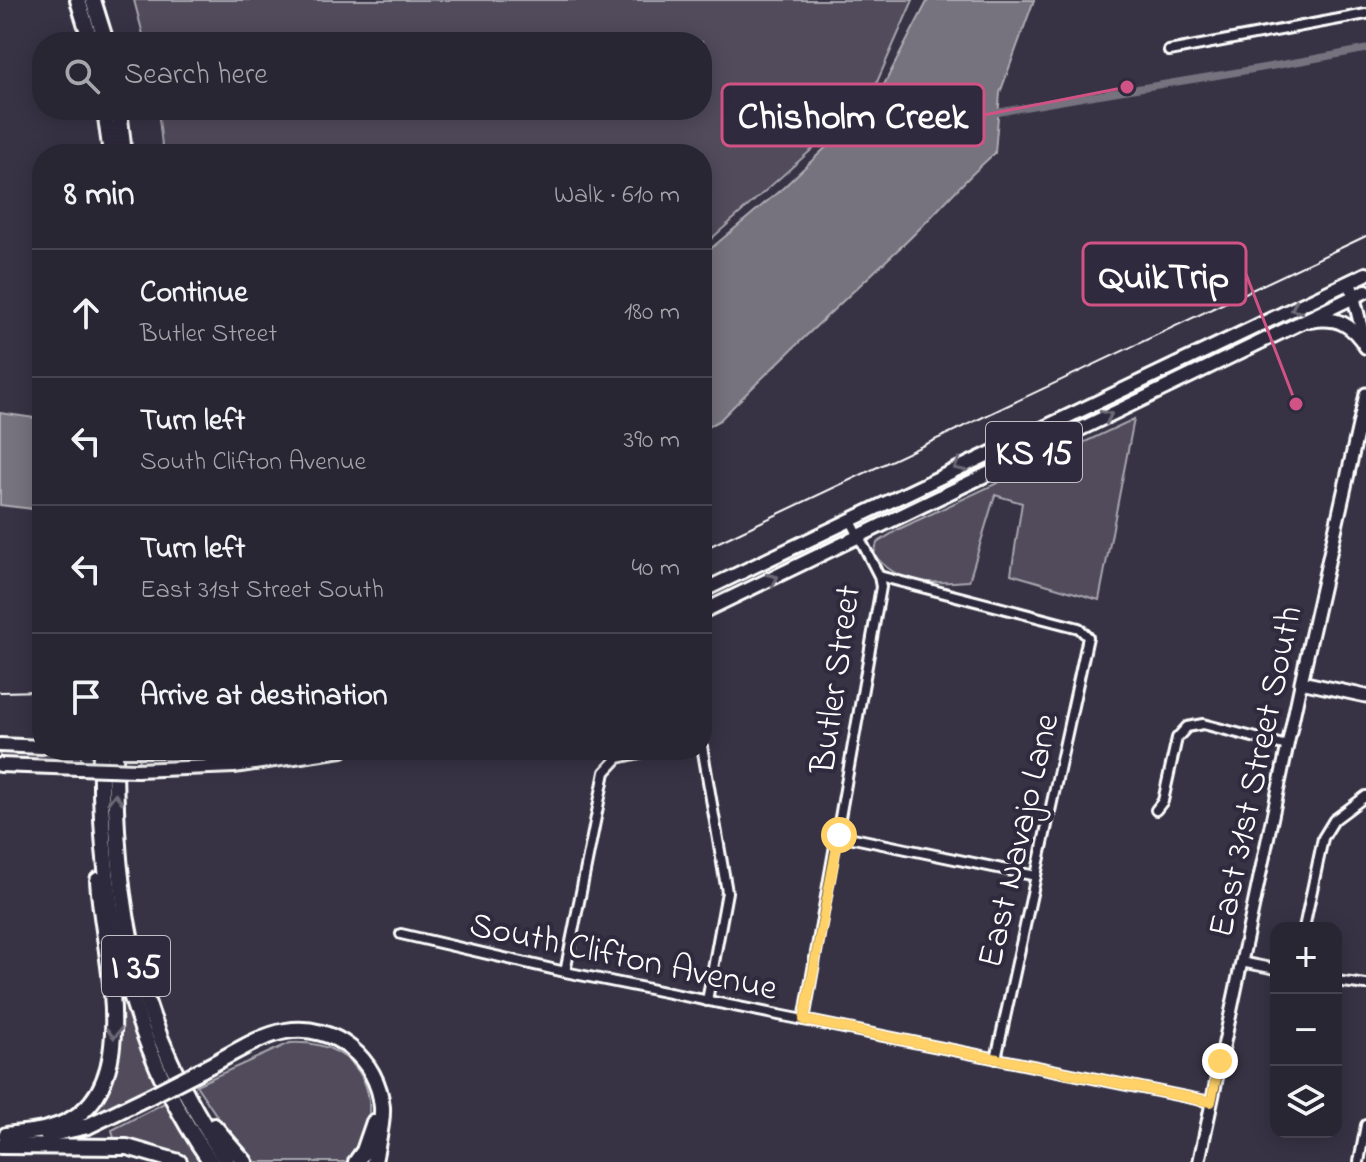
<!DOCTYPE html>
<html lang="en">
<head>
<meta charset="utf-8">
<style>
	:root { --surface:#292634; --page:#312e3c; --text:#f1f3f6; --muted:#a5a5ac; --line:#45434f }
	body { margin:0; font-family:"Indie Flower",sans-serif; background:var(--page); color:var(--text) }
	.controls { position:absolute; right:24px; bottom:24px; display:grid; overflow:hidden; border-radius:16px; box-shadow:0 4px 20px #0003 }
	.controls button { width:72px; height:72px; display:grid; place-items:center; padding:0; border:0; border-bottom:2px solid var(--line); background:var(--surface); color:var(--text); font:40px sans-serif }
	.stop { position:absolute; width:24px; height:24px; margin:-18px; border:6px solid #ffd166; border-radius:50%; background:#fff }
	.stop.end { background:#ffd166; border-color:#fff; box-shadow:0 2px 8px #0008 }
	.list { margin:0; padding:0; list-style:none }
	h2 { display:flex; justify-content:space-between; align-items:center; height:104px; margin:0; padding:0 32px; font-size:34px }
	h2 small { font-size:26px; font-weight:400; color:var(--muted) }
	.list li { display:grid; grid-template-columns:52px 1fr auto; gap:24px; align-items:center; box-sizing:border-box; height:128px; padding:0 32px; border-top:2px solid var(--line) }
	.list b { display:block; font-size:30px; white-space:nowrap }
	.list p { margin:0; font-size:26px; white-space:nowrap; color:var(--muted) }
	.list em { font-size:26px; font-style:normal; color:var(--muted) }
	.icon { flex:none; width:44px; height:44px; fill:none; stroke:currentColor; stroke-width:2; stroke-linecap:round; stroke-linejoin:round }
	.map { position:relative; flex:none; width:1366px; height:1162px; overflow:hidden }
	.search { position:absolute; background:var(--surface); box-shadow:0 4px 20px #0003; left:32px; top:32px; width:680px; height:88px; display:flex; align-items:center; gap:20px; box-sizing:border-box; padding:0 28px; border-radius:32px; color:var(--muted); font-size:30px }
	.panel { position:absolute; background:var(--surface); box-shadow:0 4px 20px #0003; left:32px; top:144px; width:680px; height:616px; border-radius:32px }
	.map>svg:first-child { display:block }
	.green { fill:#514c5c; stroke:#a8a6ae; stroke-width:2 }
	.water { fill:#76737f; stroke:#adabb2; stroke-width:2 }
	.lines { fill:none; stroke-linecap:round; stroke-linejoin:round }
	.canal { stroke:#76737f; stroke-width:7 }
	.minor-casing { stroke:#fff; stroke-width:14 }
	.tertiary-casing { stroke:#fff; stroke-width:16 }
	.secondary-casing { stroke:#fff; stroke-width:17 }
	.primary-casing { stroke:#fff; stroke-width:18 }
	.motorway-casing { stroke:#fff; stroke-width:20 }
	.minor { stroke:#2f2a3d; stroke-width:8 }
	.tertiary { stroke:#2f2a3d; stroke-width:10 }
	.secondary { stroke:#2f2a3d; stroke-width:11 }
	.primary { stroke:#2f2a3d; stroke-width:12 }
	.motorway { stroke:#2f2a3d; stroke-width:14 }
	.rail { stroke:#fff; stroke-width:2 }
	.primary-bridge-casing { stroke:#fff; stroke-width:18; stroke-linecap:butt }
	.motorway-bridge-casing { stroke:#fff; stroke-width:20; stroke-linecap:butt }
	.primary-bridge { stroke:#2f2a3d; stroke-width:12 }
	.motorway-bridge { stroke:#2f2a3d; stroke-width:14 }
	.oneway { stroke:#6d6a77 }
	.route { stroke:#ffd166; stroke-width:10 }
	.labels { text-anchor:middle; stroke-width:8; stroke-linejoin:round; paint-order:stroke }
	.shield { fill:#2f2a3d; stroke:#c1bfc5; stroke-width:2 }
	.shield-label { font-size:34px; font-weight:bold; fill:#fff }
	.street-label { font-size:36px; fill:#fff; stroke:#2f2a3d }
	.leader { fill:none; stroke:#d15284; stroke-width:3 }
	.callout-dot { fill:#d15284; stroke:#2f2a3d; stroke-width:3 }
	.callout { fill:#2f2a3d; stroke:#d15284; stroke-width:3 }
	.callout-label { font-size:38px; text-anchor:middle; font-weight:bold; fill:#fff }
</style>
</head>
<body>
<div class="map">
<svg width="1366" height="1162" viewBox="0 0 1366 1162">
	<rect width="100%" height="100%" fill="#373345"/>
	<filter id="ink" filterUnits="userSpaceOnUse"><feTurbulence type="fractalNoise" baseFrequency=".0125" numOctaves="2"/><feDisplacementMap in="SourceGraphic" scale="16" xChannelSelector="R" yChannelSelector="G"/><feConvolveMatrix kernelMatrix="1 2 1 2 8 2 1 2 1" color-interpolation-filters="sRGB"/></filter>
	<g filter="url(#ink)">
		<!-- green -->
		<g class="green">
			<polygon points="134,0 913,0 870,98 702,247 702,154 163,154 158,110 702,110 702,42 145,42"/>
			<polygon points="1287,315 1289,322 947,483 946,481"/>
			<path d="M1134,419L1099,600L1011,574L1022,503L995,495L969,581C933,584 898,586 874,554L877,543L899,529Z"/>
			<polygon points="844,528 849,532 765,569 765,567"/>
			<polygon points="266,750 270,751 268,756 139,763 139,757"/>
			<polygon points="0,752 81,755 81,761 0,758"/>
			<path d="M124,992L139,1041L162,1088L98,1118L93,1107C123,1071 120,1037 116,993Z"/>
			<path d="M290,1043C365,1039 390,1105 351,1162H256L227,1131L196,1085Z"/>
			<polygon points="168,1101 204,1162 187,1162 115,1143 112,1130"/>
		</g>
		<!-- water -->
		<g class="water">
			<path d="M928,0H1034L1000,93L995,153C962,181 936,214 905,243C842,302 780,359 720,420L702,430V256L784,187L876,100Z"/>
			<polygon points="0,413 42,419 42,510 0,505"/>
		</g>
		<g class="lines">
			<!-- canal -->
			<path class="canal" d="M990,114C1115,90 1241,74 1366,49"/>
			<defs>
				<g id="minor">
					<polyline points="1169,51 1366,14"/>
					<polyline points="879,576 1079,628 1088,637 996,1059"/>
					<polyline points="702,746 727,892 707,1001"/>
					<polyline points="1156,810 1163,801 1177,738 1187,727 1203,724 1287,746"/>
					<polyline points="839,835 1036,876"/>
					<polyline points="1304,928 1323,838 1334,820 1366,796"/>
					<polyline points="401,934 565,972 1211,1102"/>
					<polyline points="1241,962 1276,969"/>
					<polyline points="565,972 605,772 618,758 652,750"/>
					<polyline points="1336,981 1366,985"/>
					<polyline points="804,1020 881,587 879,576 850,519"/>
					<polyline points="1359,1162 1366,1125"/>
				</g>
				<polyline id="tertiary" points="1199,1162 1301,682"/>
				<g id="secondary">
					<polyline points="1350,282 1366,347"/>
					<polyline points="1366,394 1301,682 1366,696"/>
				</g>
				<g id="primary">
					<path d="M1310,321C1337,316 1352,324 1366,347"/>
					<polyline points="702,591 1366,274"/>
					<polyline points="702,612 1366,291"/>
					<polyline points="0,745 42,747"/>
					<polyline points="120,750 164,750"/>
					<polyline points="0,765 79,768"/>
					<polyline points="136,770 234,766 342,750"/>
				</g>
				<g id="motorway">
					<polyline points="78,0 91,42"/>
					<polyline points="93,0 106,42"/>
					<polyline points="105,110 111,154"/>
					<polyline points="119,110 124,154"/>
					<path d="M101,750C98,895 126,1042 211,1162"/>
					<path d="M115,750C115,915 135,1022 227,1162"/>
					<path d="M201,1070C228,1057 257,1036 286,1031C334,1023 378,1059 382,1107C383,1126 377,1143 374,1162"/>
					<polyline points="214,1126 245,1162"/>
					<path d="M6,1135C18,1133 31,1133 43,1130C153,1106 102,956 98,880"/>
					<polyline points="47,1135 88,1126 150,1096"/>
					<polyline points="0,1146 127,1147 179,1162"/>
					<polyline points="356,1162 364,1151 374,1122"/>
				</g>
			</defs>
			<!-- minor casing -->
			<use href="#minor" class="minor-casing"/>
			<!-- tertiary casing -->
			<use href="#tertiary" class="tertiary-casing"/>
			<!-- secondary casing -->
			<use href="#secondary" class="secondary-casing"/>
			<!-- primary casing -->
			<use href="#primary" class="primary-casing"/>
			<!-- motorway casing -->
			<use href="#motorway" class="motorway-casing"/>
			<!-- minor -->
			<use href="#minor" class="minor"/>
			<!-- tertiary -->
			<use href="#tertiary" class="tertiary"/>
			<!-- secondary -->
			<use href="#secondary" class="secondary"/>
			<!-- primary -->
			<use href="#primary" class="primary"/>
			<!-- motorway -->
			<use href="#motorway" class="motorway"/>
			<!-- rail -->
			<g class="rail">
				<polyline points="702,550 1366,236"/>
				<polyline points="0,692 42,691"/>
			</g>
			<defs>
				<polyline id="primary-bridge" points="79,768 136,770"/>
				<polyline id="motorway-bridge" points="150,1096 201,1070"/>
			</defs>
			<!-- primary-bridge casing -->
			<use href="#primary-bridge" class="primary-bridge-casing"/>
			<!-- motorway-bridge casing -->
			<use href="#motorway-bridge" class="motorway-bridge-casing"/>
			<!-- primary-bridge -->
			<use href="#primary-bridge" class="primary-bridge"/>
			<!-- motorway-bridge -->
			<use href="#motorway-bridge" class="motorway-bridge"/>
		</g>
		<!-- one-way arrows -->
		<defs><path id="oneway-chevron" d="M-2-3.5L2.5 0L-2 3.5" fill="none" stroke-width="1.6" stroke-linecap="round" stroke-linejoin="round" transform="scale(2)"/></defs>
		<g class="oneway">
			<use href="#oneway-chevron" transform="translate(1296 308) rotate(154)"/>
			<use href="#oneway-chevron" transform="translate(1107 416) rotate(-26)"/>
			<use href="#oneway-chevron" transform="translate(959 466) rotate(154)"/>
			<use href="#oneway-chevron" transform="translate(773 579) rotate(-25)"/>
			<use href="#oneway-chevron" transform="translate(115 799) rotate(-91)"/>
			<use href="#oneway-chevron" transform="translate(114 1033) rotate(88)"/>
		</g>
	</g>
	<g class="lines" filter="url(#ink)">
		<!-- route -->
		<polyline class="route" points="839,835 804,1020 1211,1102 1220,1061"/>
	</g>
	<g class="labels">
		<!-- shield labels -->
		<g class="shield">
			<rect x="986" y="422" width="96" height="60" rx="6"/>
			<rect x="102" y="936" width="68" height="60" rx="6"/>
		</g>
		<g class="shield-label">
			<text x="1034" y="464">KS 15</text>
			<text x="136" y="978">I 35</text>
		</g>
		<!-- street labels -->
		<g class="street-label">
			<text transform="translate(833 679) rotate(-82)" y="13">Butler Street</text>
			<text transform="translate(1253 771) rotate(-78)" y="13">East 31st Street South</text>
			<text transform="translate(1016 840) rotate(-77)" y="13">East Navajo Lane</text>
			<text transform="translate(624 954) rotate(12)" y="13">South Clifton Avenue</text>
		</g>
	</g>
	<!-- callouts -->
	<path class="leader" d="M1127 87L984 115M1296 404L1246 274"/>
	<g class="callout-dot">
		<circle cx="1127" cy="87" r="8"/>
		<circle cx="1296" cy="404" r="8"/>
	</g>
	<g class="callout">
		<rect x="722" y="84" width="262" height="62" rx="8"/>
		<rect x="1083" y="243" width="163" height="62" rx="8"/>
	</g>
	<g class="callout-label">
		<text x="853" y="128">Chisholm Creek</text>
		<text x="1164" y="288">QuikTrip</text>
	</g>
</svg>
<div class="controls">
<button>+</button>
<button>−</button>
<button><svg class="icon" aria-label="layers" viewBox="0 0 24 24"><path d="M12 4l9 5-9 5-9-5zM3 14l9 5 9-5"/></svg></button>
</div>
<div class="stop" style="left:839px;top:835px"></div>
<div class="stop end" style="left:1220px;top:1061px"></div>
<div class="search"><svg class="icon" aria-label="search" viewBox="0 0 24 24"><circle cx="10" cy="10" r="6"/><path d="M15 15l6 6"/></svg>Search here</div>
<section class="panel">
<h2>8 min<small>Walk · 610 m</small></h2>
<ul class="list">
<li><svg class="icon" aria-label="ahead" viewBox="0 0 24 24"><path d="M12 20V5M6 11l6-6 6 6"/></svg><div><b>Continue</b><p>Butler Street</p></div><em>180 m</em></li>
<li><svg class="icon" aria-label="left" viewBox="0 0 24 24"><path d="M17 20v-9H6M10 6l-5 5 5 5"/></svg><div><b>Turn left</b><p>South Clifton Avenue</p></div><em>390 m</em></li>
<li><svg class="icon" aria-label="left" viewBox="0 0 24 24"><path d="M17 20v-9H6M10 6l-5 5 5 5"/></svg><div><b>Turn left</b><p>East 31st Street South</p></div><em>40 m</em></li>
<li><svg class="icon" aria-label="arrive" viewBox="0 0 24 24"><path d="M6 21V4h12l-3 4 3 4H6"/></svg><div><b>Arrive at destination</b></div></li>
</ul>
</section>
</div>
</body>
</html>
